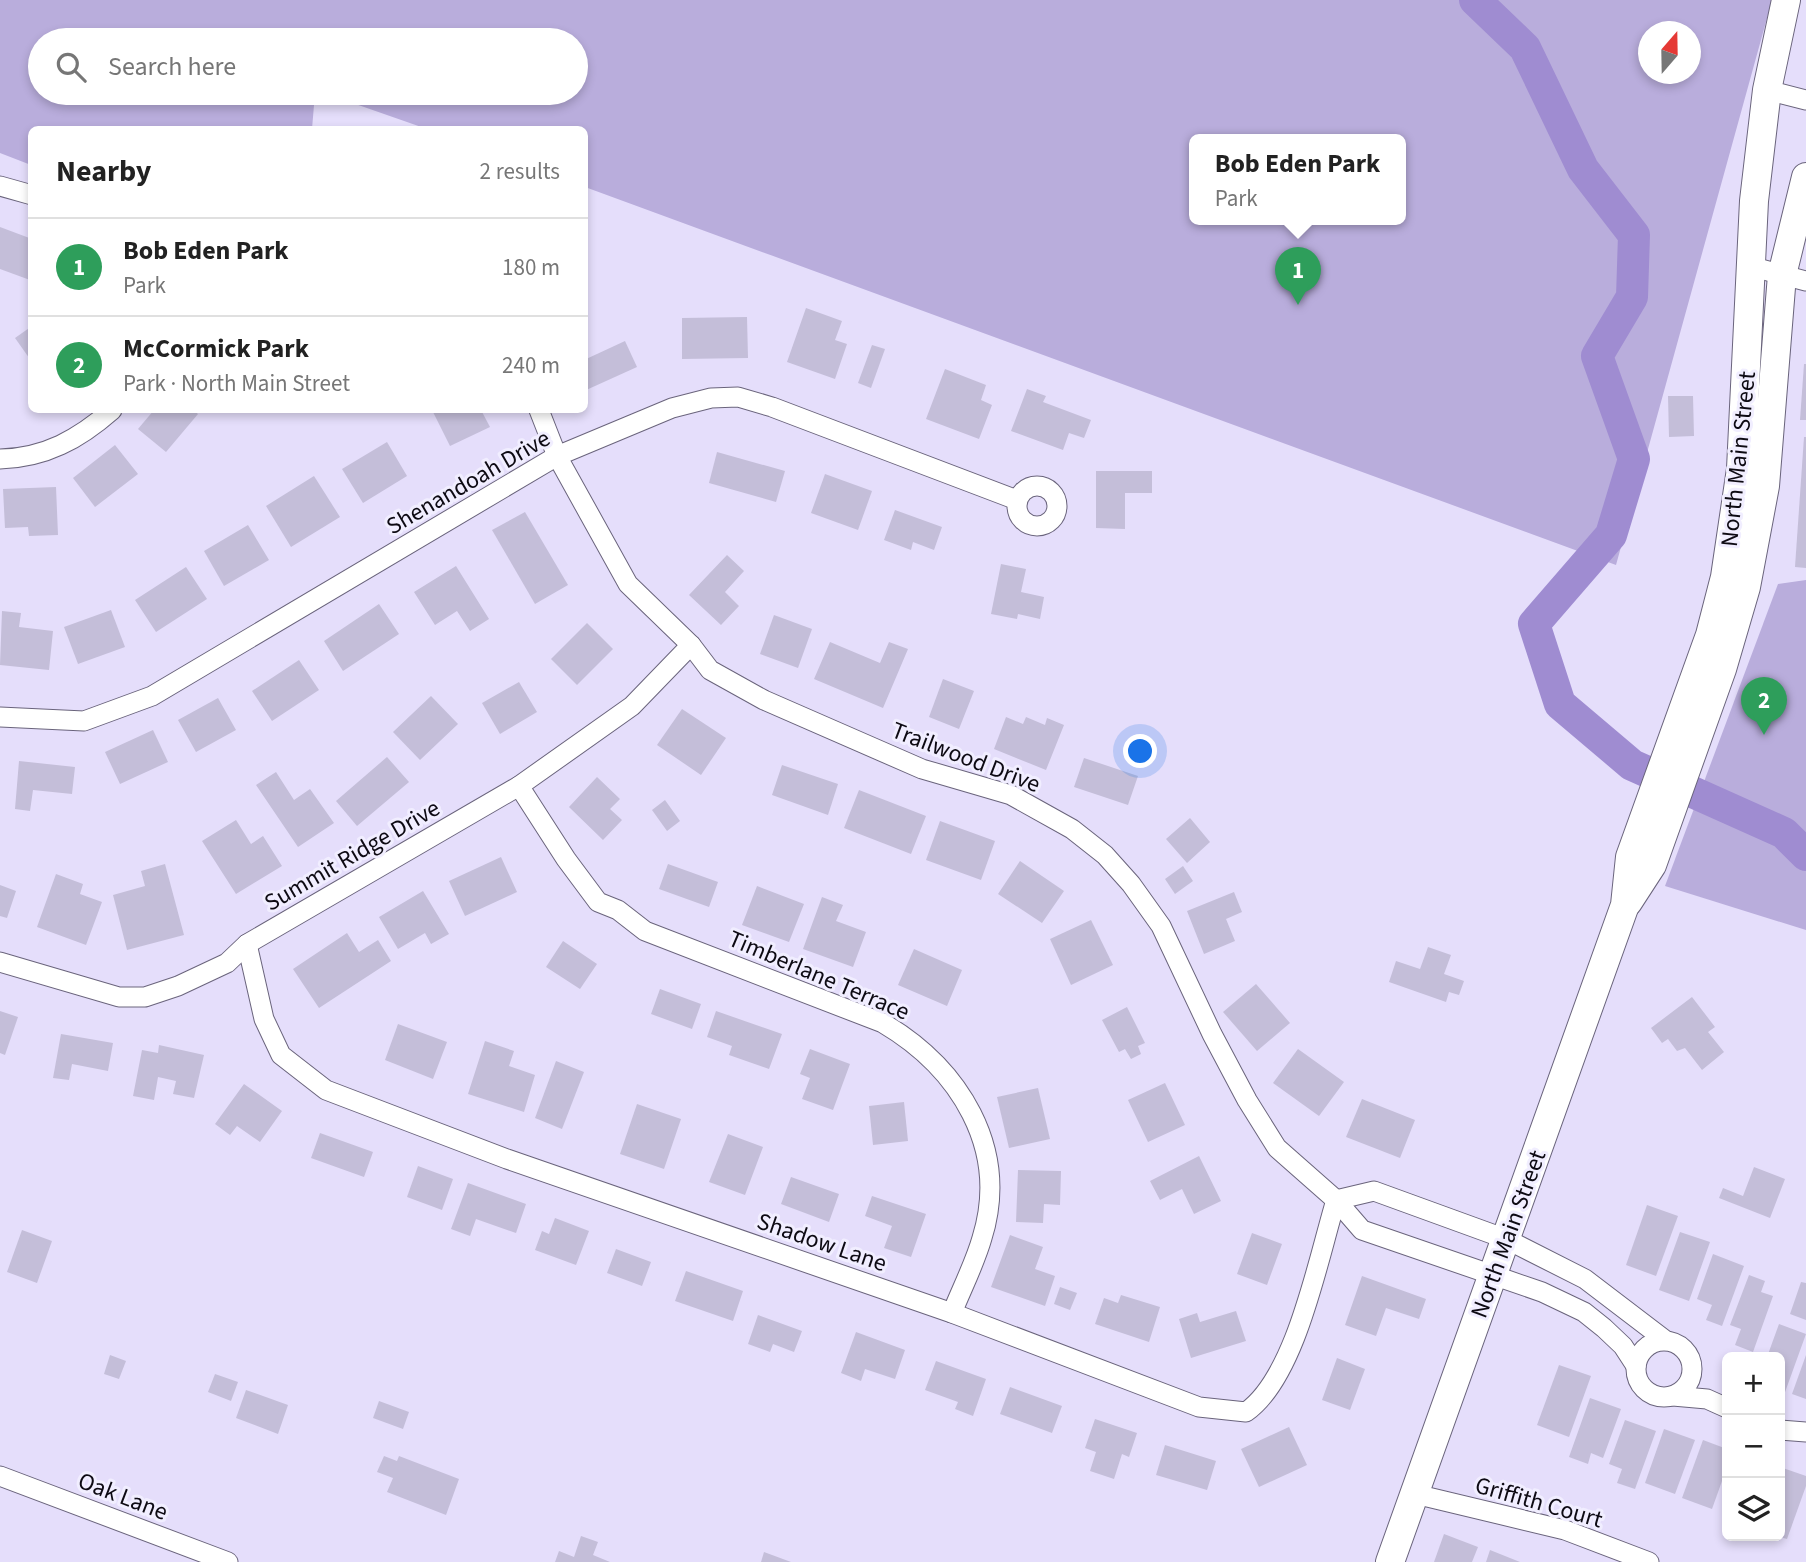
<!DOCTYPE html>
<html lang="en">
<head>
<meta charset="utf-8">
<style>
	:root { --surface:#fff; --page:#f2f2f2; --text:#222; --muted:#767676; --line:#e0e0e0; --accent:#d93025 }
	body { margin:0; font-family:"Source Sans 3",sans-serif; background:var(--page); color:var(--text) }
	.controls { position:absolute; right:21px; bottom:21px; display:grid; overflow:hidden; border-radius:10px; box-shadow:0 4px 10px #0003 }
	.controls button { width:63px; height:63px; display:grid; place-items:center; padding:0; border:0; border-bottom:2px solid var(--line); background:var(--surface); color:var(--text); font:35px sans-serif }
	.compass { position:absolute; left:1638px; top:21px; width:63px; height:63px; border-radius:50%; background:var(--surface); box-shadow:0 4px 10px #0003; rotate:20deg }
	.you { position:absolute; left:1141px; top:752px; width:24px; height:24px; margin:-18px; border:5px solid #fff; border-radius:50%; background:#1a73e8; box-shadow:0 0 0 10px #1a73e833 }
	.badge { display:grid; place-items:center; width:46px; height:46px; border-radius:50%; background:var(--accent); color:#fff; font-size:23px; font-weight:700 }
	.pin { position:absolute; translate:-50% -58px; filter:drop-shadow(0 2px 4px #0008) }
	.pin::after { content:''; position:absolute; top:37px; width:24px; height:21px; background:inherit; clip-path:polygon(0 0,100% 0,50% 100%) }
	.popup { position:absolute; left:1189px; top:134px; width:217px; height:91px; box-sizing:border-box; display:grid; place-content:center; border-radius:10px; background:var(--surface); filter:drop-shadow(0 2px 5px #0005); font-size:23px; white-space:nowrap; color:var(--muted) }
	.popup b { font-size:26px; color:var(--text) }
	.popup::after { content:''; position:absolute; left:50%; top:100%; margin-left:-14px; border:14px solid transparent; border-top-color:var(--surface) }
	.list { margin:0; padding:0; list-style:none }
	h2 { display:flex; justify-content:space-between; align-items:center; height:91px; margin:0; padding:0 28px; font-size:30px }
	h2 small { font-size:23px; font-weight:400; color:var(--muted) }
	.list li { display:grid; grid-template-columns:46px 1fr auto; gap:21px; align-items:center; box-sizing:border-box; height:98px; padding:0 28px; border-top:2px solid var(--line) }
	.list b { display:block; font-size:26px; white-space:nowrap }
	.list p { margin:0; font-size:23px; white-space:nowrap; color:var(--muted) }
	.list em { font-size:23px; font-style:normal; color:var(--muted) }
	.icon { flex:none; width:38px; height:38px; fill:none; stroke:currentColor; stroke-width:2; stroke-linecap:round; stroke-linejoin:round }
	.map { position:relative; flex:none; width:1806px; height:1562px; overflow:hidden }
	.search { position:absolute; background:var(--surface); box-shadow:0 4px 10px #0003; left:28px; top:28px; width:560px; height:77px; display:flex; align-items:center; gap:18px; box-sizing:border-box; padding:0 24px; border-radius:38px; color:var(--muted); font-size:26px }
	.panel { position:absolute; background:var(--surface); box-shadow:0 4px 10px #0003; left:28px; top:126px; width:560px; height:287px; border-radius:10px }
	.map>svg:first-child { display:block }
	.green { fill:#b9addc; fill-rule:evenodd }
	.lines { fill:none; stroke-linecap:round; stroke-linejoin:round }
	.river { stroke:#9f8cd1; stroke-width:32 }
	.building { fill:#c4bed9 }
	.street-casing { stroke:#6a647c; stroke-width:21 }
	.secondary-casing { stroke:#6a647c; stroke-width:30 }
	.street { stroke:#fff; stroke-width:19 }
	.secondary { stroke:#fff; stroke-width:28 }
	.labels { text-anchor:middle; stroke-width:6; stroke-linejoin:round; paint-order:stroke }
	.street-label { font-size:24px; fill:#0d0a13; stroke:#f1eeff }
</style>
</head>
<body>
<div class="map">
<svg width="1806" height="1562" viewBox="0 0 1806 1562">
	<rect width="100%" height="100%" fill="#e5defb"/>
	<!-- green -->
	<g class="green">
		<path d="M0,0H1772L1616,565L585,187L584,130L427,129L324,93H576V40H40V93H315L312,129L32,130L31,165L0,153ZM1648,32H1690V74H1648ZM1195,139H1401V219H1195Z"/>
		<polygon points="1806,580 1806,930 1665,886 1778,584"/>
	</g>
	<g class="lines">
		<!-- river -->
		<polyline class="river" points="1475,0 1525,48 1583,169 1634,235 1632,297 1597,356 1634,459 1611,535 1534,624 1560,704 1632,765 1784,833 1806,855"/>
	</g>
	<!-- building -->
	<g class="building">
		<polygon points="0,227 32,239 30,280 0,269"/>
		<polygon points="806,308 842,321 835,340 847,344 835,379 787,362"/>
		<polygon points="747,317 748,358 682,359 682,318"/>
		<polygon points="32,326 32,362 15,338"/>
		<polygon points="625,341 637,367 584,391 584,360"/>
		<polygon points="872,345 885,349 871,388 858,383"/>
		<polygon points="1804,364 1806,364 1806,420 1800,420"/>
		<polygon points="945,369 986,385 981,400 992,405 979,439 926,419"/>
		<polygon points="1027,389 1046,396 1043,402 1091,420 1084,438 1069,433 1063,450 1011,431"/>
		<polygon points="1668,396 1693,396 1694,436 1669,437"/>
		<polygon points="154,410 193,410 198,414 166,452 138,429"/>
		<polygon points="432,410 481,410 490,427 450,446"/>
		<polygon points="1804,437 1806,437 1806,568 1795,567"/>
		<polygon points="387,442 407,476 363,503 342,469"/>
		<polygon points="115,445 138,474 95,507 73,478"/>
		<polygon points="717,452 785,471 776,502 709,483"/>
		<polygon points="1096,471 1152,471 1152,493 1125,493 1125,529 1096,528"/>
		<polygon points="825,474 872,491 858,530 811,513"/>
		<polygon points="314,476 340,517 291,547 266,506"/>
		<polygon points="56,487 58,535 29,536 28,527 5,528 3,489"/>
		<polygon points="895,510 942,527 934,550 913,542 911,550 884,540"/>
		<polygon points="525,512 568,585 535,604 492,530"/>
		<polygon points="248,525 269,560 224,586 204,551"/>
		<polygon points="727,555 744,571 725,592 739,606 721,625 689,595"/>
		<polygon points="1001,564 1026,569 1021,592 1044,597 1040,619 1018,614 1017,619 991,614"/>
		<polygon points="456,566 489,619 470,631 457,611 435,625 414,592"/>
		<polygon points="186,567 207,599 156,632 135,600"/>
		<polygon points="379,604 399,634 343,671 324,641"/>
		<polygon points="111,610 125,647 78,664 64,627"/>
		<polygon points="2,611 21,613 19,627 53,631 49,670 0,665"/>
		<polygon points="774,615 812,629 798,668 760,654"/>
		<polygon points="587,623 613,649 577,685 551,659"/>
		<polygon points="830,642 880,663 889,642 908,649 883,708 814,679"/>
		<polygon points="299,660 319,690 272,721 252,691"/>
		<polygon points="943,679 974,691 959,729 929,717"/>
		<polygon points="519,682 537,712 500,734 482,703"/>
		<polygon points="431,696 458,724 420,760 393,732"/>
		<polygon points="218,698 236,730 196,752 178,720"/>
		<polygon points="682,709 726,738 701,775 657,745"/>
		<polygon points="1006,717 1023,724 1026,717 1045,725 1047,718 1064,725 1046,770 994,749"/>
		<polygon points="153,730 168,762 120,784 105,752"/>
		<polygon points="387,757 409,782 357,826 336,801"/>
		<polygon points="1084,758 1138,776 1128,805 1074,787"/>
		<polygon points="19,761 75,767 72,794 33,790 30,811 15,809"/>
		<polygon points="782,765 838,784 828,815 772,795"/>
		<polygon points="276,772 294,800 310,789 334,823 298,847 256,785"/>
		<polygon points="597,777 620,799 610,809 622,820 603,840 569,807"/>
		<polygon points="859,790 926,816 911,854 844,828"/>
		<polygon points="665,800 680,821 667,831 652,810"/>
		<polygon points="1190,818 1210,842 1187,863 1166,839"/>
		<polygon points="236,820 251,844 263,836 282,866 236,894 202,841"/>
		<polygon points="940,821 995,841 981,880 926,860"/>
		<polygon points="501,857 517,892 465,916 449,881"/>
		<polygon points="1020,861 1064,891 1042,923 998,894"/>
		<polygon points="165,864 184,935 127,950 113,895 145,886 141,871"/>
		<polygon points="668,864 718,882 709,907 659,889"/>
		<polygon points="1183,866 1193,881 1175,894 1165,879"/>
		<polygon points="56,874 83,884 80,894 102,902 86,945 37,927"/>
		<polygon points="0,885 16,891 7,918 0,916"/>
		<polygon points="757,886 804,904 789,942 742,925"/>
		<polygon points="423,891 449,934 431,944 425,933 398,949 379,917"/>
		<polygon points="1234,892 1242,912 1226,919 1235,941 1204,954 1187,911"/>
		<polygon points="822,897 843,905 836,921 866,932 853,967 803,949"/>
		<polygon points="1091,920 1113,965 1071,985 1050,939"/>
		<polygon points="347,933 359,952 378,940 391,961 319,1008 293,969"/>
		<polygon points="563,941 597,964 580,989 546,967"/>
		<polygon points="1428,947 1451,955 1444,974 1464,981 1459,995 1449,992 1446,1002 1389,982 1396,961 1420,969"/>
		<polygon points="914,949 962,970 947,1006 898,985"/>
		<polygon points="1256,984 1290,1023 1257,1051 1223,1012"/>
		<polygon points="660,989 701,1004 692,1029 651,1014"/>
		<polygon points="1692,997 1715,1027 1708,1032 1724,1052 1702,1070 1685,1048 1677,1051 1668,1039 1662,1043 1651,1028"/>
		<polygon points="1127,1007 1145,1043 1138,1046 1141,1054 1131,1059 1125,1049 1119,1052 1102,1020"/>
		<polygon points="0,1011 18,1017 5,1055 0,1053"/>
		<polygon points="716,1011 782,1034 769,1069 729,1055 732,1046 707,1037"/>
		<polygon points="398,1024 447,1042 433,1079 385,1060"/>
		<polygon points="61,1034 113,1043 108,1071 72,1064 69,1080 53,1078"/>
		<polygon points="485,1041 514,1051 509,1066 535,1075 524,1112 468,1094"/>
		<polygon points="159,1045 204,1055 194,1098 173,1094 176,1081 158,1077 154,1100 133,1096 142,1050 158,1053"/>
		<polygon points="810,1049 850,1064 833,1110 802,1099 810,1078 800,1074"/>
		<polygon points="1298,1049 1344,1082 1319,1116 1273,1083"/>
		<polygon points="556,1061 584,1072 562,1129 535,1118"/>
		<polygon points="1165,1083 1185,1125 1148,1142 1128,1100"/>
		<polygon points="244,1084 282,1111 260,1142 237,1126 230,1135 215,1124"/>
		<polygon points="1038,1088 1050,1139 1009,1148 997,1097"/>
		<polygon points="1362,1099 1415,1120 1400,1158 1346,1137"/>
		<polygon points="904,1102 908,1141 873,1145 869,1106"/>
		<polygon points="637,1104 681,1119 664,1169 620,1154"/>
		<polygon points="320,1133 373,1152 364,1177 311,1158"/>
		<polygon points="728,1134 763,1147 745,1195 709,1182"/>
		<polygon points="1199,1156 1221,1201 1194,1214 1182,1189 1160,1200 1150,1181"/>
		<polygon points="418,1166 453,1179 442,1210 407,1197"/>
		<polygon points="1754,1167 1785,1179 1770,1218 1719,1198 1723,1188 1743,1196"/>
		<polygon points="1018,1170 1061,1171 1060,1205 1044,1204 1043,1223 1016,1222"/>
		<polygon points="791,1177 839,1194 829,1222 781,1204"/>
		<polygon points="468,1183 526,1204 516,1233 476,1219 470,1236 451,1229"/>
		<polygon points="872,1196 926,1214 911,1257 884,1248 892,1226 865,1216"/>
		<polygon points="1647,1205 1678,1216 1656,1276 1626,1265"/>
		<polygon points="555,1218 589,1231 576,1265 535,1250 542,1231 549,1234"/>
		<polygon points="22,1230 52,1241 37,1283 7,1272"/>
		<polygon points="1680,1232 1710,1242 1689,1301 1659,1290"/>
		<polygon points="1252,1233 1282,1244 1267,1285 1237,1274"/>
		<polygon points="1010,1235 1043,1247 1035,1269 1055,1276 1045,1306 991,1287"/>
		<polygon points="616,1249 651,1262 642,1286 607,1273"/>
		<polygon points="1713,1254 1744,1266 1722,1326 1706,1320 1712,1305 1697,1299"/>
		<polygon points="686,1271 743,1291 733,1321 675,1301"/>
		<polygon points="1749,1275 1765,1281 1761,1292 1773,1296 1753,1352 1735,1345 1741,1329 1730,1325"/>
		<polygon points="1362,1276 1426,1299 1419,1319 1386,1308 1376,1336 1345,1325"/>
		<polygon points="1801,1282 1806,1283 1806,1320 1790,1314"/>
		<polygon points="1060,1287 1077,1293 1070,1310 1054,1304"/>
		<polygon points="1121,1295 1160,1307 1149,1342 1095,1324 1104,1298 1118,1303"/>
		<polygon points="1236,1311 1246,1341 1191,1358 1179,1319 1197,1313 1200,1322"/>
		<polygon points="758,1315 802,1331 794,1352 773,1344 770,1352 748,1344"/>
		<polygon points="1779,1324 1806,1334 1784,1395 1780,1393 1780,1357 1767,1357"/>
		<polygon points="856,1332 905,1350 895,1379 865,1369 861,1381 841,1373"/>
		<polygon points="110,1355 126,1361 119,1379 104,1374"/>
		<polygon points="1806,1355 1806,1399 1792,1394"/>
		<polygon points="1337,1358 1365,1369 1350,1410 1322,1400"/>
		<polygon points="936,1361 986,1379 973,1416 955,1409 958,1402 925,1390"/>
		<polygon points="1559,1365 1591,1376 1569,1437 1537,1425"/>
		<polygon points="215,1374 238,1382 231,1401 208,1392"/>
		<polygon points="1010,1387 1062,1406 1052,1433 1000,1414"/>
		<polygon points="246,1390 288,1405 278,1434 236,1418"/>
		<polygon points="1590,1398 1621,1409 1603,1458 1591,1453 1588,1464 1569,1457"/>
		<polygon points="379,1401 409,1412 403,1429 373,1418"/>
		<polygon points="1095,1419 1137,1433 1129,1457 1122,1454 1114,1479 1090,1471 1096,1452 1085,1448"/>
		<polygon points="1625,1420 1656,1431 1635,1489 1617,1483 1622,1469 1609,1464"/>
		<polygon points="1289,1427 1307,1465 1259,1487 1241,1449"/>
		<polygon points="1664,1429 1695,1440 1675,1494 1645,1483"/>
		<polygon points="1703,1440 1727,1449 1727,1467 1712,1509 1682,1498"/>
		<polygon points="1165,1445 1216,1461 1207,1490 1156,1475"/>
		<polygon points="384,1456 397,1461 399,1456 459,1479 446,1515 387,1492 393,1478 377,1472"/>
		<polygon points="1780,1467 1806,1476 1806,1486 1787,1539 1780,1537"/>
		<polygon points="1444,1534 1478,1547 1472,1562 1434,1562"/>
		<polygon points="581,1536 598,1542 593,1555 610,1562 555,1562 559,1551 574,1557"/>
		<polygon points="1490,1550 1520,1562 1486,1562"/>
		<polygon points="764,1552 791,1562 761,1562"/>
	</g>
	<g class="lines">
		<defs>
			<g id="street">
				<polyline points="1767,90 1806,100"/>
				<polyline points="0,186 32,195"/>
				<polyline points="1753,267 1806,281"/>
				<polyline points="539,410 557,456 628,584 691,645 710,670 764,700 922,769 1011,795 1072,829 1105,855 1131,884 1161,926 1212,1034 1247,1100 1277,1148 1336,1200 1362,1230 1542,1292 1584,1312 1604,1328 1623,1346 1636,1366"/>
				<path d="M0,459C45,458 79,439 112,410"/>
				<circle cx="1037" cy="506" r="20"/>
				<polyline points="0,717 84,721 152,696 557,456 672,408 711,398 738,397 772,407 1017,500"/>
				<path d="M519,786L566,859L598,902L618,910L645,931L883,1023C959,1068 1010,1148 982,1238C975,1263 962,1288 952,1313"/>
				<path d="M247,944L264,1019L281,1055L326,1090L507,1159L952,1313L1199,1407L1246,1412C1296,1377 1318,1259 1336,1200"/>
				<polyline points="0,962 119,997 145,997 178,986 227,963 247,944 519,786 632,706 691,645"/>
				<polyline points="1336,1200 1374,1191 1506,1239 1585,1279 1665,1340"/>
				<circle cx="1664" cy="1369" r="28"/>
				<polyline points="1673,1396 1707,1399 1727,1408"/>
				<polyline points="1780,1430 1806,1432"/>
				<polyline points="0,1476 228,1562"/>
				<polyline points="1415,1494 1565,1530 1649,1562"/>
			</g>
			<g id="secondary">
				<polyline points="1628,902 1652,865 1722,669 1746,587 1765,486 1782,275 1806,177"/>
				<polyline points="1390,1562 1625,905 1630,857 1710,635 1725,577 1741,469 1754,201 1767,90 1786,0"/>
			</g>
		</defs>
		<!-- street casing -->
		<use href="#street" class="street-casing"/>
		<!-- secondary casing -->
		<use href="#secondary" class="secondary-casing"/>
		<!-- street -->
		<use href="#street" class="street"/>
		<!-- secondary -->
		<use href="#secondary" class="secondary"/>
	</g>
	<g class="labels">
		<!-- street labels -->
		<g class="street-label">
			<text transform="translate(1738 459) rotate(-84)" y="8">North Main Street</text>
			<text transform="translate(468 482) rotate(-30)" y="8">Shenandoah Drive</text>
			<text transform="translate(966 757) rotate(21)" y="8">Trailwood Drive</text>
			<text transform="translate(352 855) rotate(-30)" y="8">Summit Ridge Drive</text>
			<text transform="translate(819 975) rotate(23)" y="8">Timberlane Terrace</text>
			<text transform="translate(1508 1234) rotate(-70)" y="8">North Main Street</text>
			<text transform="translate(822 1242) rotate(19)" y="8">Shadow Lane</text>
			<text transform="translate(123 1496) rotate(21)" y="8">Oak Lane</text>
			<text transform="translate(1539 1502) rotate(16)" y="8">Griffith Court</text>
		</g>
	</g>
</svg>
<div class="controls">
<button>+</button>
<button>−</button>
<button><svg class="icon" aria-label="layers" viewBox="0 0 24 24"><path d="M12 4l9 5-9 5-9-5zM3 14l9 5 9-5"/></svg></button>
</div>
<svg class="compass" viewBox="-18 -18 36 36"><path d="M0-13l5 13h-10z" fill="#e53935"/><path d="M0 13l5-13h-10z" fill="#767676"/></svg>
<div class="you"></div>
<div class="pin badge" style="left:1298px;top:305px;background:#2e9e5b">1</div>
<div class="popup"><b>Bob Eden Park</b>Park</div>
<div class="pin badge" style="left:1764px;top:735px;background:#2e9e5b">2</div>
<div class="search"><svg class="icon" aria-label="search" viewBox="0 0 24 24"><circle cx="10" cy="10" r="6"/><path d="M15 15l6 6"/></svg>Search here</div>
<section class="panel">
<h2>Nearby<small>2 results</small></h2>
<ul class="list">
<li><span class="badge" style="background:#2e9e5b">1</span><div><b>Bob Eden Park</b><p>Park</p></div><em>180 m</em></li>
<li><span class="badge" style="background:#2e9e5b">2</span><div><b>McCormick Park</b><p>Park · North Main Street</p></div><em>240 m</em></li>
</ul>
</section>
</div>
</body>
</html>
